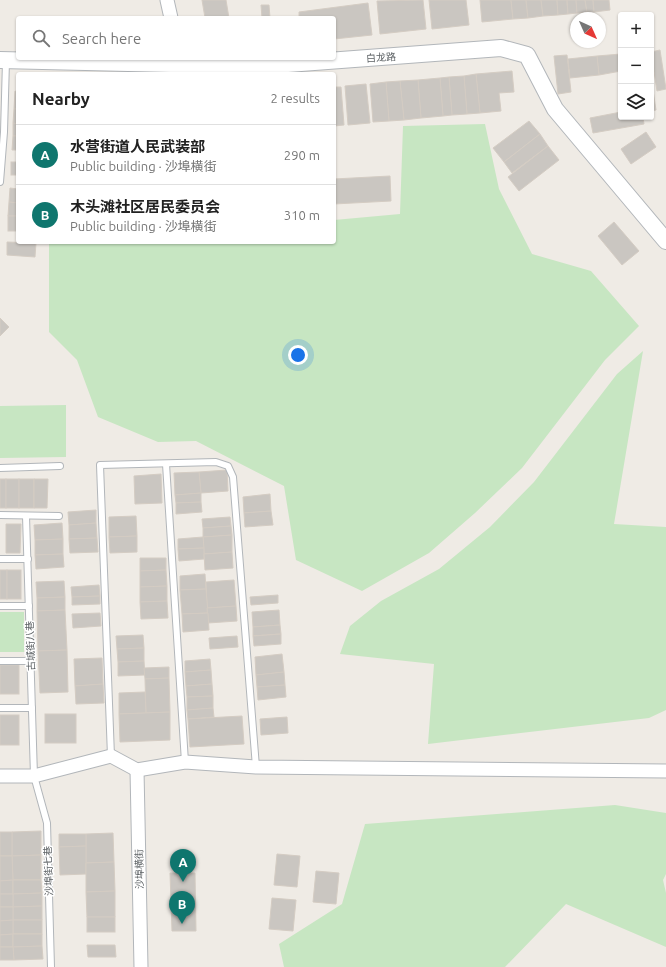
<!DOCTYPE html>
<html lang="en">
<head>
<meta charset="utf-8">
<style>
	:root { --surface:#fff; --page:#f6f6f6; --text:#222; --muted:#767676; --line:#e0e0e0; --accent:#0f766e }
	body { margin:0; font-family:Ubuntu,"Noto Sans SC",sans-serif; background:var(--page); color:var(--text) }
	.controls { position:absolute; right:12px; top:12px; display:grid; overflow:hidden; border-radius:4px; box-shadow:0 1px 3px #0004 }
	.controls button { width:36px; height:36px; display:grid; place-items:center; padding:0; border:0; border-bottom:1px solid var(--line); background:var(--surface); color:var(--text); font:20px sans-serif }
	.compass { position:absolute; left:570px; top:12px; width:36px; height:36px; border-radius:50%; background:var(--surface); box-shadow:0 1px 3px #0004; rotate:135deg }
	.you { position:absolute; left:298px; top:355px; width:14px; height:14px; margin:-10px; border:3px solid #fff; border-radius:50%; background:#1a73e8; box-shadow:0 0 0 6px #1a73e833 }
	.badge { display:grid; place-items:center; width:26px; height:26px; border-radius:50%; background:var(--accent); color:#fff; font-size:13px; font-weight:700 }
	.pin { position:absolute; translate:-50% -33px; filter:drop-shadow(0 1px 2px #0008) }
	.pin::after { content:''; position:absolute; top:21px; width:14px; height:12px; background:inherit; clip-path:polygon(0 0,100% 0,50% 100%) }
	.list { margin:0; padding:0; list-style:none }
	h2 { display:flex; justify-content:space-between; align-items:center; height:52px; margin:0; padding:0 16px; font-size:17px }
	h2 small { font-size:13px; font-weight:400; color:var(--muted) }
	.list li { display:grid; grid-template-columns:26px 1fr auto; gap:12px; align-items:center; box-sizing:border-box; height:60px; padding:0 16px; border-top:1px solid var(--line) }
	.list b { display:block; font-size:15px; white-space:nowrap }
	.list p { margin:0; font-size:13px; white-space:nowrap; color:var(--muted) }
	.list em { font-size:13px; font-style:normal; color:var(--muted) }
	.icon { flex:none; width:22px; height:22px; fill:none; stroke:currentColor; stroke-width:2; stroke-linecap:round; stroke-linejoin:round }
	.map { position:relative; flex:none; width:666px; height:967px; overflow:hidden }
	.search { position:absolute; background:var(--surface); box-shadow:0 1px 3px #0004; left:16px; top:16px; width:320px; height:44px; display:flex; align-items:center; gap:10px; box-sizing:border-box; padding:0 14px; border-radius:4px; color:var(--muted); font-size:15px }
	.panel { position:absolute; background:var(--surface); box-shadow:0 1px 3px #0004; left:16px; top:72px; width:320px; height:172px; border-radius:4px }
	.map>svg:first-child { display:block }
	.green { fill:#c7e6c2 }
	.building { fill:#cac6c1; stroke:#d4ccc3 }
	.lines { fill:none; stroke-linecap:round; stroke-linejoin:round }
	.service-casing { stroke:#b2b6ba; stroke-width:8 }
	.minor-casing { stroke:#b2b6ba; stroke-width:15 }
	.tertiary-casing { stroke:#b2b6ba; stroke-width:18 }
	.service { stroke:#fff; stroke-width:6 }
	.minor { stroke:#fff; stroke-width:13 }
	.tertiary { stroke:#fff; stroke-width:16 }
	.labels { text-anchor:middle; stroke-width:3; stroke-linejoin:round; paint-order:stroke }
	.street-label { font-size:10px; fill:#5d6265; stroke:#fff }
</style>
</head>
<body>
<div class="map">
<svg width="666" height="967" viewBox="0 0 666 967">
	<rect width="100%" height="100%" fill="#efebe5"/>
	<!-- green -->
	<g class="green">
		<polygon points="485,124 499,189 532,254 591,271 639,326 605,360 522,468 475,513 429,553 362,591 296,560 284,486 196,441 158,442 98,417 77,360 49,332 49,242 334,242 334,220 400,214 403,126"/>
		<polygon points="643,351 614,524 666,527 666,710 649,718 428,744 434,664 340,654 350,626 381,601 439,569 490,527 534,482 617,374"/>
		<polygon points="66,405 66,457 0,458 0,406"/>
		<rect x="0" y="612" width="24" height="40"/>
		<polygon points="615,805 666,813 666,874 663,880 666,893 666,947 566,904 505,967 284,967 279,944 342,904 365,824"/>
	</g>
	<!-- building -->
	<g class="building">
		<polygon points="202,0 226,0 229,18 205,18"/>
		<polygon points="423,0 426,29 380,34 377,1"/>
		<polygon points="429,0 466,0 469,25 432,29"/>
		<polygon points="480,0 511,0 513,19 482,22"/>
		<polygon points="511,0 526,0 528,18 513,19"/>
		<polygon points="526,0 541,0 543,16 528,18"/>
		<polygon points="541,0 557,0 558,15 543,16"/>
		<polygon points="557,0 567,0 568,14 558,15"/>
		<polygon points="567,0 576,0 577,13 568,14"/>
		<polygon points="576,0 585,0 587,12 577,13"/>
		<polygon points="585,0 593,0 594,12 587,12"/>
		<polygon points="593,0 609,0 610,10 594,12"/>
		<polygon points="368,3 372,35 334,39 334,18 299,18 299,12"/>
		<polygon points="261,5 269,5 270,18 262,18"/>
		<polygon points="660,50 666,89 657,91 651,52"/>
		<polygon points="621,54 621,71 599,75 597,56"/>
		<polygon points="567,55 571,92 558,94 554,56"/>
		<polygon points="597,56 599,75 570,78 568,59"/>
		<polygon points="512,71 514,92 499,93 501,111 480,113 476,74"/>
		<polygon points="476,74 480,113 467,114 464,76"/>
		<polygon points="464,76 467,114 452,115 449,77"/>
		<polygon points="449,77 452,115 443,116 440,78"/>
		<polygon points="651,77 656,110 651,111"/>
		<polygon points="440,78 443,116 421,118 418,80"/>
		<polygon points="418,80 421,118 404,120 400,81"/>
		<polygon points="400,81 404,120 389,121 386,82"/>
		<polygon points="386,82 389,121 373,122 370,84"/>
		<polygon points="366,84 370,123 348,125 345,86"/>
		<polygon points="334,87 341,87 344,125 334,126"/>
		<polygon points="15,91 18,92 18,109 14,109"/>
		<polygon points="14,109 18,109 18,124 13,123"/>
		<polygon points="621,112 621,117 643,117 644,124 593,133 590,118"/>
		<polygon points="529,121 540,134 504,162 493,148"/>
		<polygon points="13,123 18,124 18,136 13,136"/>
		<polygon points="646,132 656,147 631,164 621,149"/>
		<polygon points="540,134 548,146 512,173 504,162"/>
		<polygon points="13,136 18,136 18,150 12,150"/>
		<polygon points="548,146 559,160 519,191 508,177"/>
		<rect x="11" y="162" width="7" height="13"/>
		<polygon points="390,176 391,201 334,204 334,179"/>
		<polygon points="10,188 18,189 18,203 9,202"/>
		<polygon points="9,202 18,203 18,216 8,216"/>
		<rect x="8" y="216" width="10" height="15"/>
		<polygon points="614,222 639,251 622,265 598,236"/>
		<polygon points="7,242 36,243 35,257 7,255"/>
		<polygon points="0,318 9,327 0,336"/>
		<polygon points="227,470 228,491 201,493 199,472"/>
		<polygon points="199,472 201,493 175,495 174,473"/>
		<polygon points="161,474 162,503 135,504 134,476"/>
		<rect x="0" y="479" width="6" height="29"/>
		<rect x="6" y="479" width="13" height="29"/>
		<rect x="19" y="479" width="15" height="29"/>
		<polygon points="34,479 48,479 47,508 34,508"/>
		<polygon points="201,493 201,502 176,503 175,495"/>
		<polygon points="270,494 271,511 244,513 243,497"/>
		<polygon points="201,502 202,512 176,514 176,503"/>
		<polygon points="96,510 96,523 69,525 68,512"/>
		<polygon points="271,511 273,525 245,527 244,513"/>
		<polygon points="136,516 137,536 109,537 109,517"/>
		<polygon points="230,517 231,526 203,528 202,519"/>
		<polygon points="62,523 63,539 35,540 34,525"/>
		<polygon points="96,523 97,538 69,539 69,525"/>
		<polygon points="6,524 21,524 20,553 6,553"/>
		<polygon points="231,526 232,535 203,537 203,528"/>
		<polygon points="232,535 232,552 204,554 203,537"/>
		<polygon points="137,536 137,552 110,553 109,537"/>
		<polygon points="203,537 204,548 178,549 178,539"/>
		<polygon points="97,538 98,552 70,553 69,539"/>
		<polygon points="63,539 63,554 35,555 35,540"/>
		<polygon points="204,548 204,559 179,561 178,549"/>
		<polygon points="232,552 233,568 205,570 204,554"/>
		<polygon points="63,554 64,567 36,569 35,555"/>
		<polygon points="140,558 166,558 166,570 140,571"/>
		<rect x="0" y="570" width="7" height="29"/>
		<rect x="7" y="570" width="14" height="29"/>
		<polygon points="166,570 167,586 140,587 140,571"/>
		<polygon points="205,574 206,589 180,590 180,576"/>
		<polygon points="234,580 236,606 207,608 206,582"/>
		<polygon points="64,581 65,597 37,598 36,582"/>
		<polygon points="99,585 100,596 72,597 71,587"/>
		<polygon points="167,586 167,601 140,602 140,587"/>
		<polygon points="206,589 208,613 182,614 180,590"/>
		<polygon points="278,595 278,603 251,605 250,597"/>
		<polygon points="100,596 100,604 72,605 72,597"/>
		<polygon points="65,597 65,610 37,611 37,598"/>
		<polygon points="167,601 168,618 141,619 140,602"/>
		<polygon points="236,606 237,621 208,623 207,608"/>
		<polygon points="65,610 67,650 38,651 37,611"/>
		<polygon points="279,610 280,625 253,627 252,612"/>
		<polygon points="100,613 101,626 73,628 72,614"/>
		<polygon points="208,613 209,630 183,632 182,614"/>
		<polygon points="280,625 281,634 253,636 253,627"/>
		<polygon points="281,634 281,644 254,646 253,636"/>
		<polygon points="143,635 144,648 117,649 116,636"/>
		<polygon points="237,636 238,647 210,649 209,638"/>
		<polygon points="144,648 144,661 118,662 117,649"/>
		<polygon points="67,650 68,692 40,693 38,651"/>
		<polygon points="282,654 284,672 256,675 255,657"/>
		<polygon points="102,658 103,684 75,686 74,659"/>
		<polygon points="210,659 211,670 185,672 185,661"/>
		<polygon points="144,661 145,675 118,676 118,662"/>
		<rect x="0" y="665" width="19" height="29"/>
		<polygon points="169,667 169,678 145,679 144,668"/>
		<polygon points="211,670 212,684 186,686 185,672"/>
		<polygon points="284,672 285,685 257,687 256,675"/>
		<polygon points="169,678 170,712 146,713 145,679"/>
		<polygon points="103,684 104,703 76,704 75,686"/>
		<polygon points="212,684 213,696 187,697 186,686"/>
		<polygon points="285,685 286,697 258,700 257,687"/>
		<polygon points="145,692 146,713 119,714 119,693"/>
		<polygon points="213,696 213,708 187,710 187,697"/>
		<polygon points="213,708 214,717 188,719 187,710"/>
		<polygon points="170,712 170,740 120,742 119,714"/>
		<rect x="45" y="714" width="31" height="29"/>
		<rect x="0" y="715" width="19" height="30"/>
		<polygon points="242,716 244,744 190,747 188,719"/>
		<polygon points="287,717 288,733 261,735 260,719"/>
		<polygon points="41,831 41,855 12,856 12,832"/>
		<rect x="0" y="832" width="12" height="24"/>
		<polygon points="113,833 114,862 86,863 86,834"/>
		<polygon points="59,834 86,834 86,846 59,847"/>
		<polygon points="86,846 86,874 60,875 59,847"/>
		<polygon points="277,854 300,856 297,887 274,885"/>
		<polygon points="41,855 41,880 13,880 12,856"/>
		<polygon points="0,856 12,856 13,880 0,881"/>
		<polygon points="114,862 115,891 86,892 86,863"/>
		<polygon points="316,871 339,873 336,904 313,902"/>
		<polygon points="170,873 195,873 196,931 172,931"/>
		<polygon points="13,880 13,894 0,894 0,881"/>
		<polygon points="13,880 41,880 42,893 13,894"/>
		<polygon points="115,891 115,917 87,917 86,892"/>
		<polygon points="42,893 42,906 13,907 13,894"/>
		<rect x="0" y="894" width="13" height="13"/>
		<polygon points="272,898 296,900 293,931 269,929"/>
		<polygon points="42,906 42,920 13,920 13,907"/>
		<polygon points="0,907 13,907 13,920 0,921"/>
		<rect x="87" y="917" width="28" height="15"/>
		<rect x="13" y="920" width="29" height="14"/>
		<polygon points="13,920 13,934 0,935 0,921"/>
		<polygon points="13,934 13,947 0,947 0,935"/>
		<polygon points="13,934 42,934 42,946 13,947"/>
		<polygon points="87,945 115,945 116,957 88,957"/>
		<polygon points="42,946 43,959 14,960 13,947"/>
		<polygon points="0,947 13,947 14,960 0,960"/>
	</g>
	<g class="lines">
		<defs>
			<g id="service">
				<polyline points="0,182 4,132 6,61"/>
				<polyline points="166,464 185,762"/>
				<polyline points="0,468 60,466"/>
				<polyline points="0,515 59,516"/>
				<polyline points="26,516 34,776 47,823 51,967"/>
				<polyline points="0,559 28,559"/>
				<polyline points="0,606 29,606"/>
				<polyline points="0,661 31,661"/>
				<polyline points="0,708 32,708"/>
				<polyline points="111,756 100,465 216,462 228,466 233,477 256,767"/>
			</g>
			<g id="minor">
				<polyline points="167,0 171,18"/>
				<polyline points="137,770 141,967"/>
				<polyline points="0,776 34,776 111,756 137,770 185,762 256,767 666,771"/>
			</g>
			<polyline id="tertiary" points="0,60 261,66 501,48 527,55 555,109 666,241"/>
		</defs>
		<!-- service casing -->
		<use href="#service" class="service-casing"/>
		<!-- minor casing -->
		<use href="#minor" class="minor-casing"/>
		<!-- tertiary casing -->
		<use href="#tertiary" class="tertiary-casing"/>
		<!-- service -->
		<use href="#service" class="service"/>
		<!-- minor -->
		<use href="#minor" class="minor"/>
		<!-- tertiary -->
		<use href="#tertiary" class="tertiary"/>
	</g>
	<g class="labels">
		<!-- street labels -->
		<g class="street-label">
			<text transform="translate(381 57) rotate(-4)" y="4">白龙路</text>
			<text transform="translate(30 646) rotate(-92)" y="4">古城街八巷</text>
			<text transform="translate(139 869) rotate(-91)" y="4">沙埠横街</text>
			<text transform="translate(48 871) rotate(-92)" y="4">沙埠街七巷</text>
		</g>
	</g>
</svg>
<div class="controls">
<button>+</button>
<button>−</button>
<button><svg class="icon" aria-label="layers" viewBox="0 0 24 24"><path d="M12 4l9 5-9 5-9-5zM3 14l9 5 9-5"/></svg></button>
</div>
<svg class="compass" viewBox="-18 -18 36 36"><path d="M0-13l5 13h-10z" fill="#e53935"/><path d="M0 13l5-13h-10z" fill="#767676"/></svg>
<div class="you"></div>
<div class="pin badge" style="left:183px;top:882px">A</div>
<div class="pin badge" style="left:182px;top:924px">B</div>
<div class="search"><svg class="icon" aria-label="search" viewBox="0 0 24 24"><circle cx="10" cy="10" r="6"/><path d="M15 15l6 6"/></svg>Search here</div>
<section class="panel">
<h2>Nearby<small>2 results</small></h2>
<ul class="list">
<li><span class="badge">A</span><div><b>水营街道人民武装部</b><p>Public building · 沙埠横街</p></div><em>290 m</em></li>
<li><span class="badge">B</span><div><b>木头滩社区居民委员会</b><p>Public building · 沙埠横街</p></div><em>310 m</em></li>
</ul>
</section>
</div>
</body>
</html>
